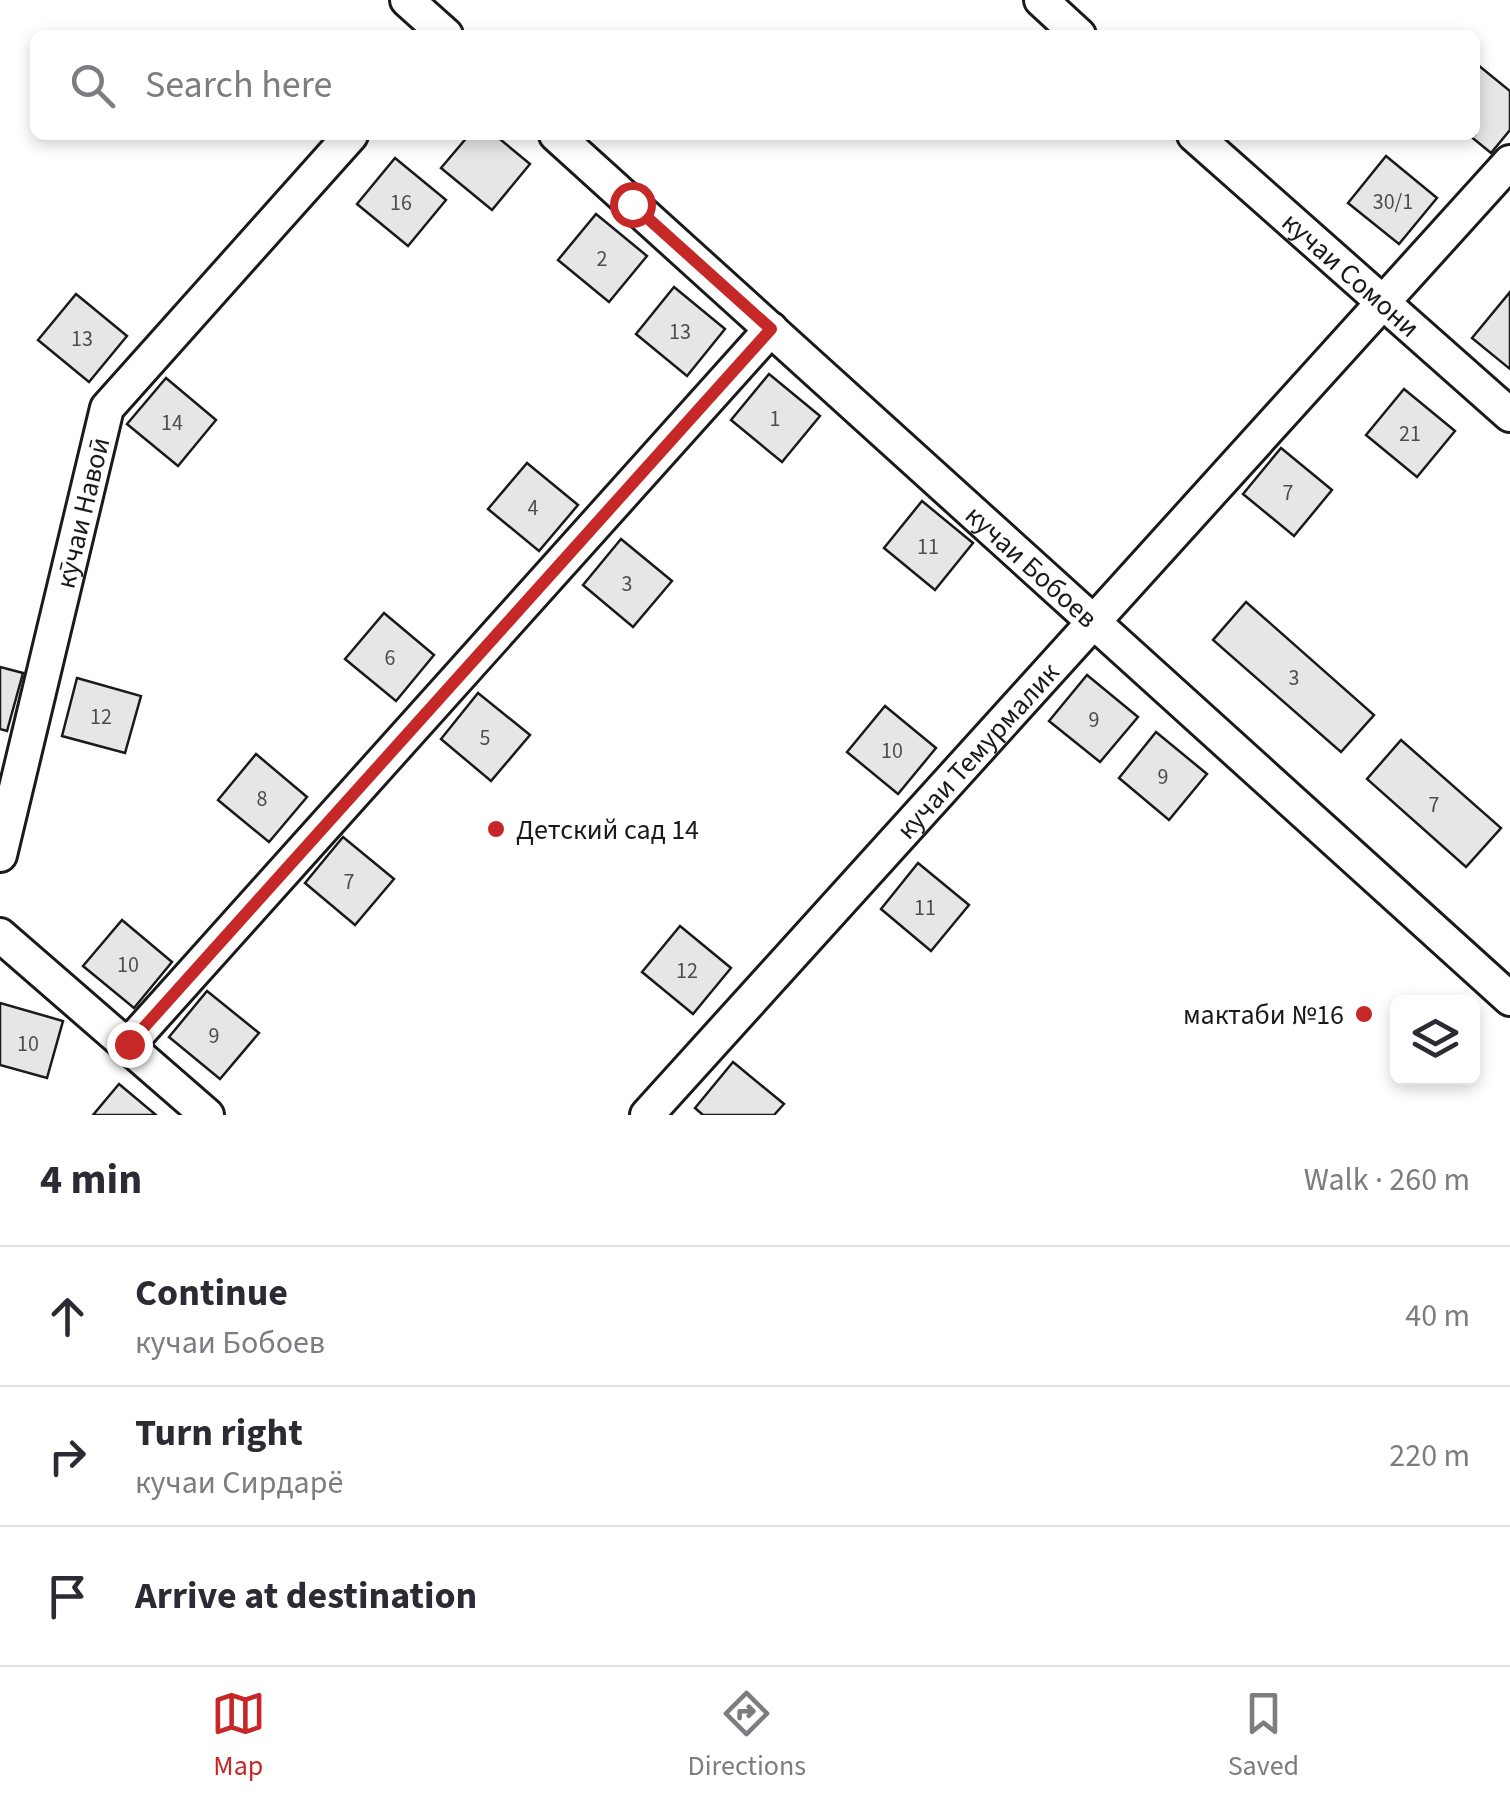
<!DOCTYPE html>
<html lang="en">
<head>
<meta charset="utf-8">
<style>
	:root { --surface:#fff; --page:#f7f7f7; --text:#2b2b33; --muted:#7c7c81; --line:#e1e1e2; --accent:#c62828 }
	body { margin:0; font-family:"Source Sans 3",sans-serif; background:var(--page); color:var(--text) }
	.controls { position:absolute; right:30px; bottom:30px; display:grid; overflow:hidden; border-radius:15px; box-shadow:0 5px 15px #0003 }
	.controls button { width:90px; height:90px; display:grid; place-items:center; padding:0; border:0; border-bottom:2px solid var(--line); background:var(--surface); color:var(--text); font:50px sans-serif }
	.stop { position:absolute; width:30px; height:30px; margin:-22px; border:8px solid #c62828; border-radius:50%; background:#fff }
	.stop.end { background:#c62828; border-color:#fff; box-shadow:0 2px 10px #0008 }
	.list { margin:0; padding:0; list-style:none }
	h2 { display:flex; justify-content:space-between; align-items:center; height:130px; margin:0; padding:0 40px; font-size:42px }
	h2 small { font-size:32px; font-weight:400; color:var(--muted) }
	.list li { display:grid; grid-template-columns:65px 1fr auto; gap:30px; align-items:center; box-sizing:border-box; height:140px; padding:0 40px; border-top:2px solid var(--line) }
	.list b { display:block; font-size:38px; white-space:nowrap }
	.list p { margin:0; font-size:32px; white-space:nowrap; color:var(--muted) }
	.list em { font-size:32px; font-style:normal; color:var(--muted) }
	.icon { flex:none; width:55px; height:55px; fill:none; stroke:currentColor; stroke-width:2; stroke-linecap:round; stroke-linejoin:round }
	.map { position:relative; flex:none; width:1510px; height:1115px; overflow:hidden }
	.search { position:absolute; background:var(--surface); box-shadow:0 5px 15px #0003; left:30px; right:30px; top:30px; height:110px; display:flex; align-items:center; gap:25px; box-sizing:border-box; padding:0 35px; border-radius:15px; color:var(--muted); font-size:38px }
	.sheet { height:550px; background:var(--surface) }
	nav { display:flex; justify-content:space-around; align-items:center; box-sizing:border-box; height:140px; border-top:2px solid var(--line); background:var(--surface); font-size:28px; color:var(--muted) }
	nav a { display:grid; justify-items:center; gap:5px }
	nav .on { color:var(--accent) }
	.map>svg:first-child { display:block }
	.building { fill:#e6e6e6; stroke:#1a1a1a; stroke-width:2.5 }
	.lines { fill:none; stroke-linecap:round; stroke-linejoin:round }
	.minor-casing { stroke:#1a1a1a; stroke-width:38 }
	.minor { stroke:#fff; stroke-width:32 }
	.route { stroke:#c62828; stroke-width:12 }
	.poi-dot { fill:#c62828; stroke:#fff; stroke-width:4 }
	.labels { text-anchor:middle; stroke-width:8; stroke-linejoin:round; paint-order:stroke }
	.number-label { font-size:22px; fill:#4d4d4d }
	.street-label { font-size:28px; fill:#1a1a1a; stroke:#fff }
	.poi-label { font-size:28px; fill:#1a1a1a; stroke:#fff; text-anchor:start }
</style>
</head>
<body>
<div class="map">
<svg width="1510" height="1115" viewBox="0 0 1510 1115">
	<rect width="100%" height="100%" fill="#fff"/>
	<!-- building -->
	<g class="building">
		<polygon points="1478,65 1510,91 1510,130 1491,153 1469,135 1475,135"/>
		<polygon points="469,135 495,135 530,164 492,210 441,168"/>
		<polygon points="1386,156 1437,198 1399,244 1348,203"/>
		<polygon points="395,158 446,200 408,246 357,204"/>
		<polygon points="596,214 647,256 609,302 558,260"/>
		<polygon points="674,287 725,329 687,376 636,334"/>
		<polygon points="1510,292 1510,369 1472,338"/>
		<polygon points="76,294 127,336 89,382 38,340"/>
		<polygon points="769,374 820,416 782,462 731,420"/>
		<polygon points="166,378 216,420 178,466 127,424"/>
		<polygon points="1404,389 1455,431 1417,477 1366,435"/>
		<polygon points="1281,448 1332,490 1294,536 1243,494"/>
		<polygon points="527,463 578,505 539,551 488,509"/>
		<polygon points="922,501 973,543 935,590 884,548"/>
		<polygon points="621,539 672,581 633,627 583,585"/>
		<polygon points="1246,602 1374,715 1341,752 1213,640"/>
		<polygon points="384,613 434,655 396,701 345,659"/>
		<polygon points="0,667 23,673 7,731 0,729"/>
		<polygon points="1087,675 1138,717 1100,762 1049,721"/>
		<polygon points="77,678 141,696 125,753 62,736"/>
		<polygon points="478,693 530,735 491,781 441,739"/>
		<polygon points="885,706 936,748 898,794 847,752"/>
		<polygon points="1156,732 1207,774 1169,820 1119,778"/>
		<polygon points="1401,740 1501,828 1466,867 1367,779"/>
		<polygon points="256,754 307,797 269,842 218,800"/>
		<polygon points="343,837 394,879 355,925 305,883"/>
		<polygon points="918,863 969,905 931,951 881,909"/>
		<polygon points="122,920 172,962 134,1008 83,966"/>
		<polygon points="680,926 731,968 693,1014 642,972"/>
		<polygon points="207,991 259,1033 220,1079 169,1037"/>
		<polygon points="0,1003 63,1021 47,1078 0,1065"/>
		<polygon points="733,1062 784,1104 774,1115 703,1115 695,1108"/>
		<polygon points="119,1084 156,1115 93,1115"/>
	</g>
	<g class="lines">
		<defs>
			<g id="minor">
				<polyline points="407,0 446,35"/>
				<polyline points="1041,0 1079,35"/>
				<path id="s1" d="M556,135L1510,999"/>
				<path id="s2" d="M1194,135L1510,415"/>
				<path id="s3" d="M0,855L107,408L351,135"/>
				<polyline points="0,935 207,1115"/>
				<polyline points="129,1044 771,329"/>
				<path id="s4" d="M647,1115L1510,162"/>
			</g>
		</defs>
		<!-- minor casing -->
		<use href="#minor" class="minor-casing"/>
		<!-- minor -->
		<use href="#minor" class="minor"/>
	</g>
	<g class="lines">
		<!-- route -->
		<polyline class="route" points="129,1044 771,329 632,204"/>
	</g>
	<!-- markers -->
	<g class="poi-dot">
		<circle cx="496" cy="829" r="10"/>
		<circle cx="1364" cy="1014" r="10"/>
	</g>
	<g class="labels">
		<!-- number labels -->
		<g class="number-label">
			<text x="1393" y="209">30/1</text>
			<text x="401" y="210">16</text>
			<text x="602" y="266">2</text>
			<text x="680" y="339">13</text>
			<text x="82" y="346">13</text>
			<text x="775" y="426">1</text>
			<text x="172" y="430">14</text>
			<text x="1410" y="441">21</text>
			<text x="1288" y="500">7</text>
			<text x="533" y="515">4</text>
			<text x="928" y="554">11</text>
			<text x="627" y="591">3</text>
			<text x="390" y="665">6</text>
			<text x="1294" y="685">3</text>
			<text x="101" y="724">12</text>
			<text x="1094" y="727">9</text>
			<text x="485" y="745">5</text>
			<text x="892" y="758">10</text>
			<text x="1163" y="784">9</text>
			<text x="262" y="806">8</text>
			<text x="1434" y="812">7</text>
			<text x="349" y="889">7</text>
			<text x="925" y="915">11</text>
			<text x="128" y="972">10</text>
			<text x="687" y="978">12</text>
			<text x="214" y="1043">9</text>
			<text x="28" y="1051">10</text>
		</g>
		<!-- street labels -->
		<g class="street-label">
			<text dy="10" stroke="none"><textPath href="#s2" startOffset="210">кучаи Сомони</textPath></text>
			<text dy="10" stroke="none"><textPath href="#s3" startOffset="352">кӯчаи Навоӣ</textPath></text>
			<text dy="10" stroke="none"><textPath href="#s1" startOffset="642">кучаи Бобоев</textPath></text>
			<text dy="10" stroke="none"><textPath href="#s4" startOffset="492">кучаи Темурмалик</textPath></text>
		</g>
		<!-- poi labels -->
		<g class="poi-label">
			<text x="516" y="839">Детский сад 14</text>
			<text x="1344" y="1024" text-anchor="end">мактаби №16</text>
		</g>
	</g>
</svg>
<div class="controls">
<button><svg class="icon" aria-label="layers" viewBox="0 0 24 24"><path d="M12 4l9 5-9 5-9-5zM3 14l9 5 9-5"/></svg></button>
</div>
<div class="stop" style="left:632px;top:204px"></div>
<div class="stop end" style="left:129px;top:1044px"></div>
<div class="search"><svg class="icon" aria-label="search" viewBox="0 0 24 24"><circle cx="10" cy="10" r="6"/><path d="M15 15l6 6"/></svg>Search here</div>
</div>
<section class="sheet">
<h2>4 min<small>Walk · 260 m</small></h2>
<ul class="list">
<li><svg class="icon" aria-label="ahead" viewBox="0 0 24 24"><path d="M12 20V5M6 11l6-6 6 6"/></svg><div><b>Continue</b><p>кучаи Бобоев</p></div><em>40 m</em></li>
<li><svg class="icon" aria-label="right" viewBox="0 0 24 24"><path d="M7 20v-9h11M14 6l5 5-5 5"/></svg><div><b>Turn right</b><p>кучаи Сирдарё</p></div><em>220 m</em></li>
<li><svg class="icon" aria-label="arrive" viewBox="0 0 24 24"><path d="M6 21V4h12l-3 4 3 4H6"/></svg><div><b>Arrive at destination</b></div></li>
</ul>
</section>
<nav>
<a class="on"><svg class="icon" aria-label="map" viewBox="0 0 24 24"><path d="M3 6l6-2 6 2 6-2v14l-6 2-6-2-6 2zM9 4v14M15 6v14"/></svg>Map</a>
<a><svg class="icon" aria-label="directions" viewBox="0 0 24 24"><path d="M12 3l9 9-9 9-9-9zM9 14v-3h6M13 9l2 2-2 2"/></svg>Directions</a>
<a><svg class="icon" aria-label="saved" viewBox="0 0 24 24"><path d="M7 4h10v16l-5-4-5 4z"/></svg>Saved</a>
</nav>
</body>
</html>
